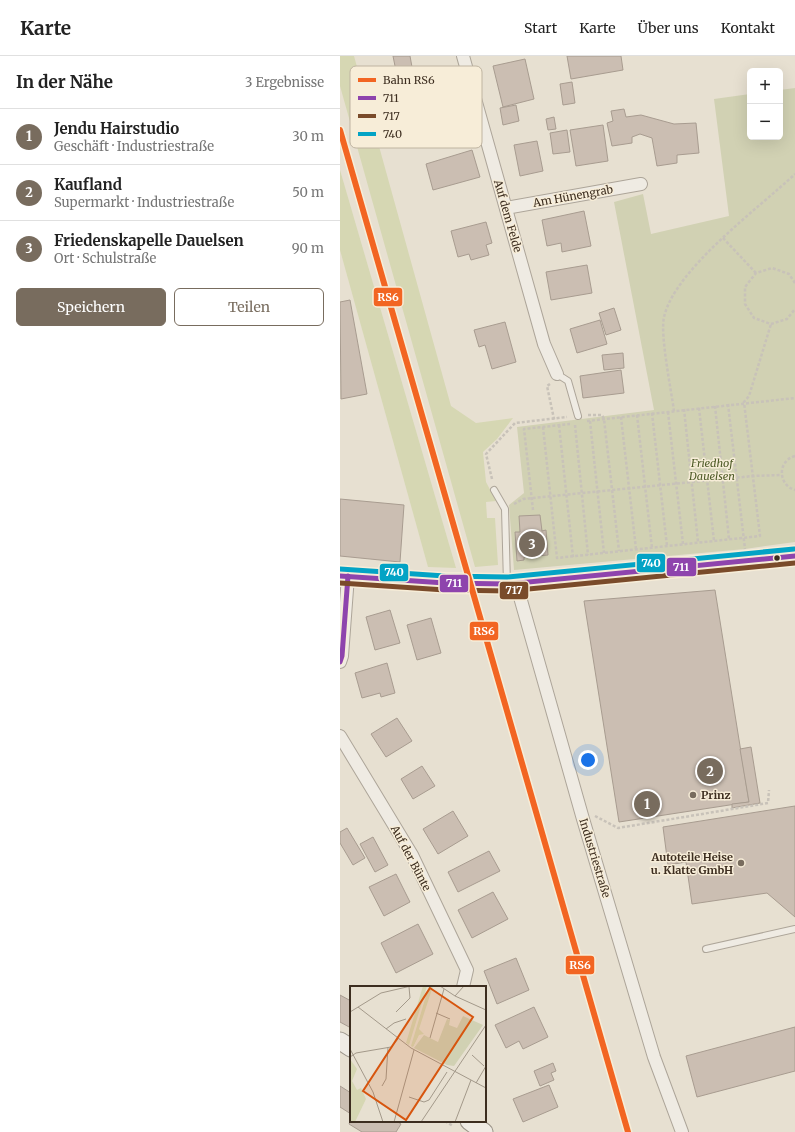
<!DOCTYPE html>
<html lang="de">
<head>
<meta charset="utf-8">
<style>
	:root { --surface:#fff; --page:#f2f2f2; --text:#222; --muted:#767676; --line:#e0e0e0; --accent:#786c5e }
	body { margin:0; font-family:Merriweather,serif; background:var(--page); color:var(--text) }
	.controls { position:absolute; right:12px; top:12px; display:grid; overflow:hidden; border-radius:6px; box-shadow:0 4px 16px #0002 }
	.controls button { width:36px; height:36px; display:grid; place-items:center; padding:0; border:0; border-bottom:1px solid var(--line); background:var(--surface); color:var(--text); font:20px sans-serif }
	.you { position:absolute; left:248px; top:704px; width:14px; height:14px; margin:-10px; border:3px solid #fff; border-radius:50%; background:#1a73e8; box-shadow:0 0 0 6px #1a73e833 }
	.badge { display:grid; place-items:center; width:26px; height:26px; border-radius:50%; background:var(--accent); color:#fff; font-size:13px; font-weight:700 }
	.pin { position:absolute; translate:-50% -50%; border:2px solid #fff; box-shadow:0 1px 4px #0006 }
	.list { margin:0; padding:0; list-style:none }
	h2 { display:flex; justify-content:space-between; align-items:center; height:52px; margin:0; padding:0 16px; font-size:17px }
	h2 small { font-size:13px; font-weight:400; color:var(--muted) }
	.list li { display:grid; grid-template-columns:26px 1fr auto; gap:12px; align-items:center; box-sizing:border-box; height:56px; padding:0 16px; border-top:1px solid var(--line) }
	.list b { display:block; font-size:15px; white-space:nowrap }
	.list p { margin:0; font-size:13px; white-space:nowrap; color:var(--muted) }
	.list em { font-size:13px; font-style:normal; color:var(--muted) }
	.actions { display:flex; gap:8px; padding:12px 16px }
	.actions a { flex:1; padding:9px 0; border:1px solid var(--accent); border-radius:6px; text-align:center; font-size:14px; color:var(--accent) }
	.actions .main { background:var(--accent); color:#fff }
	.map { position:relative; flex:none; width:455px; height:1076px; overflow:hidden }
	header { display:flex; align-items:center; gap:24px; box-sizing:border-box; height:56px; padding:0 20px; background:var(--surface); border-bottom:1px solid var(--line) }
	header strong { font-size:19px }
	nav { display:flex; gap:22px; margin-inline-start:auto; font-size:14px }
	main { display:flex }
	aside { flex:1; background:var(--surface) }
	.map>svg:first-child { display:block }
	.green { fill:#d6d7b3 }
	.cemetery { fill:#d1d1b3 }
	.building { fill:#cbbeb2; stroke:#a89c90 }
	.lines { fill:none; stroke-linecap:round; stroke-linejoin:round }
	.service-casing { stroke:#ada599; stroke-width:8 }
	.minor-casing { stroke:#ada599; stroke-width:14 }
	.secondary-casing { stroke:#9c958a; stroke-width:19 }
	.path { stroke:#c8c2b9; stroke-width:2.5; stroke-dasharray:3 2; stroke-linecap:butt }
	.service { stroke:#efebe3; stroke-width:6 }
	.minor { stroke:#efebe3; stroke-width:12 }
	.secondary { stroke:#efebe3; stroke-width:17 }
	.bus-1-casing { stroke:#f7edd8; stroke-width:8 }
	.bus-2-casing { stroke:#f7edd8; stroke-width:8 }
	.bus-3-casing { stroke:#f7edd8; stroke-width:8 }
	.bus-1 { stroke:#8e44ad; stroke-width:5 }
	.bus-2 { stroke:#7a4b2a; stroke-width:5 }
	.bus-3 { stroke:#03a3c5; stroke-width:5 }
	.rail-1-casing { stroke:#f7edd8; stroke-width:9 }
	.rail-1 { stroke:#f26522; stroke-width:6 }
	.bus-dot { fill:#3d2e20; stroke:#f7edd8; stroke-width:1.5 }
	.poi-dot { fill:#786c5e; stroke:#f7edd8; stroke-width:1.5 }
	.labels { text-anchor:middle; stroke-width:3; stroke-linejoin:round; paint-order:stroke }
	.street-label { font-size:11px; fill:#3d2e20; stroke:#f7edd8 }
	.park-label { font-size:11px; font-style:italic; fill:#4d5a26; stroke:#f7edd8 }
	.poi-label { font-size:11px; font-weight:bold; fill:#3d2e20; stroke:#f7edd8; text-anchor:start }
	.inset-road { fill:none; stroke:#a3998a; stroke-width:1 }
	.view { fill:#d7550e; fill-opacity:0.15; stroke:#d7550e; stroke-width:2 }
	.inset-edge { fill:none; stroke:#3d2e20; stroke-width:2 }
	.key { fill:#f7edd8; stroke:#bfb4a1; stroke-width:1 }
	.key-label { font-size:11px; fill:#3d2e20 }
	.line-badge { stroke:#f7edd8; stroke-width:1.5 }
	.badge-label { font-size:11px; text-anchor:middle; font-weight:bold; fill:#fff }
</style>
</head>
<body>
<header>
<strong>Karte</strong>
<nav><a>Start</a><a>Karte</a><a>Über uns</a><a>Kontakt</a></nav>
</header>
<main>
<aside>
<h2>In der Nähe<small>3 Ergebnisse</small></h2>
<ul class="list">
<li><span class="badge">1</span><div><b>Jendu Hairstudio</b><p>Geschäft · Industriestraße</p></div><em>30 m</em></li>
<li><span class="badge">2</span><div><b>Kaufland</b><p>Supermarkt · Industriestraße</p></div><em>50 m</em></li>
<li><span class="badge">3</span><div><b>Friedenskapelle Dauelsen</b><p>Ort · Schulstraße</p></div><em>90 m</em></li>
</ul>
<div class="actions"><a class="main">Speichern</a><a>Teilen</a></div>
</aside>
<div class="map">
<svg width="455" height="1076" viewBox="0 0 455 1076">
	<rect width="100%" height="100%" fill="#e7e0d1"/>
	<!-- green -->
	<g class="green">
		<polygon points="0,0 14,0 111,350 136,367 173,362 157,383 143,396 146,426 156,445 146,446 147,462 155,462 158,509 135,511 0,30"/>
		<polygon points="0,114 116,512 88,511 0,194"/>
	</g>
	<!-- cemetery -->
	<polygon class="cemetery" points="455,32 455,486 405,493 174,514 169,449 184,437 177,371 314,354 274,146 303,138 311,178 389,160 374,43 410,38 410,81 440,81 440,34"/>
	<!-- building -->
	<g class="building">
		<polygon points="53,0 70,0 72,11 56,15"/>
		<polygon points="227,0 281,0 283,14 231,23"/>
		<polygon points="185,3 194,43 163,51 153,10"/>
		<polygon points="232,26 235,47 223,49 220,28"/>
		<polygon points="176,49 179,65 163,69 160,52"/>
		<polygon points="284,53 286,61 301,59 334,68 356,67 359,97 337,99 337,107 317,110 312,82 300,78 292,81 292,87 272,90 267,67 273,65 271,55"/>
		<polygon points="214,61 216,73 208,74 206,63"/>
		<polygon points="263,69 268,105 236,110 230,74"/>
		<polygon points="227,74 230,96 213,98 210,77"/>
		<polygon points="197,85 203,115 180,120 174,89"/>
		<polygon points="132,94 140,121 93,134 86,108"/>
		<polygon points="244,155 251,190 222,196 221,187 207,190 202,164"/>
		<polygon points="146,166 152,187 146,189 149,199 131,204 129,198 118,201 111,175"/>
		<polygon points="247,209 252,237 211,244 206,216"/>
		<polygon points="10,244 27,338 1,343 0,246"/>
		<polygon points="274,252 281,274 266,279 259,257"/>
		<polygon points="260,264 267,288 237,297 230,273"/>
		<polygon points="165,266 176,306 152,313 145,289 139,291 134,274"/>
		<polygon points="283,297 284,312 264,314 262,299"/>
		<polygon points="281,314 284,337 243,342 240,320"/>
		<polygon points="0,443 64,449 60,506 0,500"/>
		<polygon points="200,459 202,475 206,474 208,499 184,501 184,504 177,505 175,476 180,476 179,460"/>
		<polygon points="375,534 409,746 279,766 244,545"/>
		<polygon points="50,554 60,587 35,594 26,561"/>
		<polygon points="91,562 101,597 77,604 67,569"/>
		<polygon points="47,607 55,637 41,641 40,637 22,642 15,617"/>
		<polygon points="57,662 72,685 46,701 31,678"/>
		<polygon points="411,691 420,747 392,752 392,748 409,746 400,693"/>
		<polygon points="82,710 95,730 73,743 61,723"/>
		<polygon points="455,750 455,861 427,837 352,848 346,806 328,809 323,771"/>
		<polygon points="113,755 128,780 98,798 83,773"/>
		<polygon points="7,772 25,802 13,809 0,787 0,776"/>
		<polygon points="33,781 48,809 35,816 20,788"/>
		<polygon points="149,795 160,815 118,836 108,816"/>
		<polygon points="56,818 70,846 44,860 29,831"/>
		<polygon points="153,836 168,863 132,882 118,854"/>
		<polygon points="78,868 93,898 56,917 41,887"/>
		<polygon points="176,902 189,934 157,948 144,915"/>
		<polygon points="0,939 11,945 11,972 0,966"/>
		<polygon points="194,951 208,981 183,993 179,985 166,992 155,969"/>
		<polygon points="455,971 455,1015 357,1041 346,1000"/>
		<polygon points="213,1007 216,1015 211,1017 214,1024 200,1030 194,1015"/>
		<polygon points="209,1029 218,1051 183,1066 173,1043"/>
		<polygon points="0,1030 11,1037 11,1058 0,1051"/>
		<polygon points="11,1064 56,1065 61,1068 56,1076 22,1076 9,1068"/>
	</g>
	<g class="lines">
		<defs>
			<g id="service">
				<polyline points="217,318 228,325 238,360"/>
				<polyline points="154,434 165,453 167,528"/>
				<polyline points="366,893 455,873"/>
			</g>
			<g id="minor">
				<polyline points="123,0 204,288 217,318"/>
				<polyline points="166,152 301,128"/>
				<polyline points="0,520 105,527 167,528 455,500"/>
				<polyline points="176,527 243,763 314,1001 342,1076"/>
				<polyline points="0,606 2,600 8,520"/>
				<polyline points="0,680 72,799 127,914 123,931"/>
			</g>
			<g id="secondary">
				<polyline points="0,985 11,992"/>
				<polyline points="129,1065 144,1076"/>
			</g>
		</defs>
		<!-- service casing -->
		<use href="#service" class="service-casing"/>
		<!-- minor casing -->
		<use href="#minor" class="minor-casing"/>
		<!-- secondary casing -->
		<use href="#secondary" class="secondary-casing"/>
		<!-- path -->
		<g class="path">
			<polyline points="383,182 416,217"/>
			<polyline points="455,227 449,218 432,212 416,217 405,231 405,248 414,262 431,268 447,263 455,253"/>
			<polyline points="210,328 207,330 214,363"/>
			<polyline points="388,348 405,493"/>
			<polyline points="375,350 389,483"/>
			<polyline points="359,352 374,485"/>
			<polyline points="344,353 358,486"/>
			<path d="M334,355C331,333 320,279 324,261C335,213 419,152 455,118"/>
			<polyline points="328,356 343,488"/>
			<polyline points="312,357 327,490"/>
			<polyline points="248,359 262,359 264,363 279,495"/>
			<polyline points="297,359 312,492"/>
			<polyline points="281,361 296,493"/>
			<polyline points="247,365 455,342"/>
			<polyline points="250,365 264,497"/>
			<polyline points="219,369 233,501"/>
			<polyline points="235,369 248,499"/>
			<polyline points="203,371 217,502 420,480 404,346 409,340 431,268"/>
			<path d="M455,400C437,405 438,429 455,434"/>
			<polyline points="152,423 146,398 175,367 227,361"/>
			<polyline points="174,448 183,443 413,420 441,419"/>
			<polyline points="193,454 184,373 230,368"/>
			<polyline points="255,760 278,772 428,747 429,734"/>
			<polyline points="105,1065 113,1070"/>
		</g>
		<!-- service -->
		<use href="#service" class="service"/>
		<!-- minor -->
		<use href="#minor" class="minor"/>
		<!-- secondary -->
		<use href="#secondary" class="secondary"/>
		<defs>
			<g id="bus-1">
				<polyline points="0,520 105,527 167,528 455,500"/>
				<polyline points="0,606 2,600 8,520"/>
			</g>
			<polyline id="bus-2" points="0,527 105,534 168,535 455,507"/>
			<polyline id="bus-3" points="0,513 105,520 167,521 454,493"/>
		</defs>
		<!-- bus-1 casing -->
		<use href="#bus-1" class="bus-1-casing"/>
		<!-- bus-2 casing -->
		<use href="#bus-2" class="bus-2-casing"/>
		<!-- bus-3 casing -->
		<use href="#bus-3" class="bus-3-casing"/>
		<!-- bus-1 -->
		<use href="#bus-1" class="bus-1"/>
		<!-- bus-2 -->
		<use href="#bus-2" class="bus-2"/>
		<!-- bus-3 -->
		<use href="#bus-3" class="bus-3"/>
		<defs>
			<polyline id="rail-1" points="0,74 288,1076"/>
		</defs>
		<!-- rail-1 casing -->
		<use href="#rail-1" class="rail-1-casing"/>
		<!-- rail-1 -->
		<use href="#rail-1" class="rail-1"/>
	</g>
	<!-- markers -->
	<circle class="bus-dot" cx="437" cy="502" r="3.5"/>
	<g class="poi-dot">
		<circle cx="353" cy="739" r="4"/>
		<circle cx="401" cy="807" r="4"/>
	</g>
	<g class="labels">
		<!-- street labels -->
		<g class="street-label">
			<text transform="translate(233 140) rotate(-10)" y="4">Am Hünengrab</text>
			<text transform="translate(168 160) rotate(74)" y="4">Auf dem Felde</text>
			<text transform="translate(71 802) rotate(62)" y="4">Auf der Bünte</text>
			<text transform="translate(255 802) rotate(73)" y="4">Industriestraße</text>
		</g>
		<!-- park labels -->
		<g class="park-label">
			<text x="372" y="411">Friedhof<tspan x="372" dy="13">Dauelsen</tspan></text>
		</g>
		<!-- poi labels -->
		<g class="poi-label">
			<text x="361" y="743">Prinz</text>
			<text x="393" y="805" text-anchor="end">Autoteile Heise<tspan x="393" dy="13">u. Klatte GmbH</tspan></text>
		</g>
	</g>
	<!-- overview -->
	<g transform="translate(10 930)">
		<rect width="136" height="136" fill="#e7e0d1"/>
		<path d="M73,0H77L59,59L56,57ZM79,0H83L69,43L74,48L69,49L63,61L61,60ZM0,73L7,83L2,95L7,104L11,102L16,113L5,136H0Z" fill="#d6d7b3"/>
		<path d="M113,30L133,39L104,80L97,79L64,62L74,49L88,56L97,33L100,34L99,39L107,42Z" fill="#d1d1b3"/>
		<path class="inset-road" d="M90,0L105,10L136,24M105,10L114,0M8,21L61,62L136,102M0,26L31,7L61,0M46,26L60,12L59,1M86,27L100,33M36,43L44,37L56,33M80,52L94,3M0,63L23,106L33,136M122,69L134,80M0,71L6,67L41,61L48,53M126,97L136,80M32,100L36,93L38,61M59,111L74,116L79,114L97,86M44,136L64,64M71,136L136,39M105,136L121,94"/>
		<path class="view" d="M80,2L123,31L56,134L13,105Z"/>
		<rect width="136" height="136" class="inset-edge"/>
	</g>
	<!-- legend -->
	<rect x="10" y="10" width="132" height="82" rx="6" class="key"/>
	<rect x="18" y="22" width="18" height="4" fill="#f26522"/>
	<rect x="18" y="40" width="18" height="4" fill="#8e44ad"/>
	<rect x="18" y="58" width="18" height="4" fill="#7a4b2a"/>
	<rect x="18" y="76" width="18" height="4" fill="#03a3c5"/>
	<g class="key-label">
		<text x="43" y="28">Bahn RS6</text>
		<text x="43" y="46">711</text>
		<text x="43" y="64">717</text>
		<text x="43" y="82">740</text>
	</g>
	<g class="line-badge">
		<rect x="33" y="231" width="30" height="20" rx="4" fill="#f26522"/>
		<rect x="296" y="497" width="30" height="20" rx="4" fill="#03a3c5"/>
		<rect x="326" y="501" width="31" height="20" rx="4" fill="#8e44ad"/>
		<rect x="39" y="507" width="30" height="19" rx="4" fill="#03a3c5"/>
		<rect x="99" y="518" width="30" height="19" rx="4" fill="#8e44ad"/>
		<rect x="159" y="525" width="30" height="19" rx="4" fill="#7a4b2a"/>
		<rect x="129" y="565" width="30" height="20" rx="4" fill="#f26522"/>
		<rect x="225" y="899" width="30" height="20" rx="4" fill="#f26522"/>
	</g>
	<g class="badge-label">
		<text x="48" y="245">RS6</text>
		<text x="311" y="511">740</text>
		<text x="341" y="515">711</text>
		<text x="54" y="520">740</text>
		<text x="114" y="531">711</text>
		<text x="174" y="538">717</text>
		<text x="144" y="579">RS6</text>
		<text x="240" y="913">RS6</text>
	</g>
</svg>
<div class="controls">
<button>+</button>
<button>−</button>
</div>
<div class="you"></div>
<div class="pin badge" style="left:307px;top:748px">1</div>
<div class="pin badge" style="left:370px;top:715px">2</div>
<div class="pin badge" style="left:192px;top:488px">3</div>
</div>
</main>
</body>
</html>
